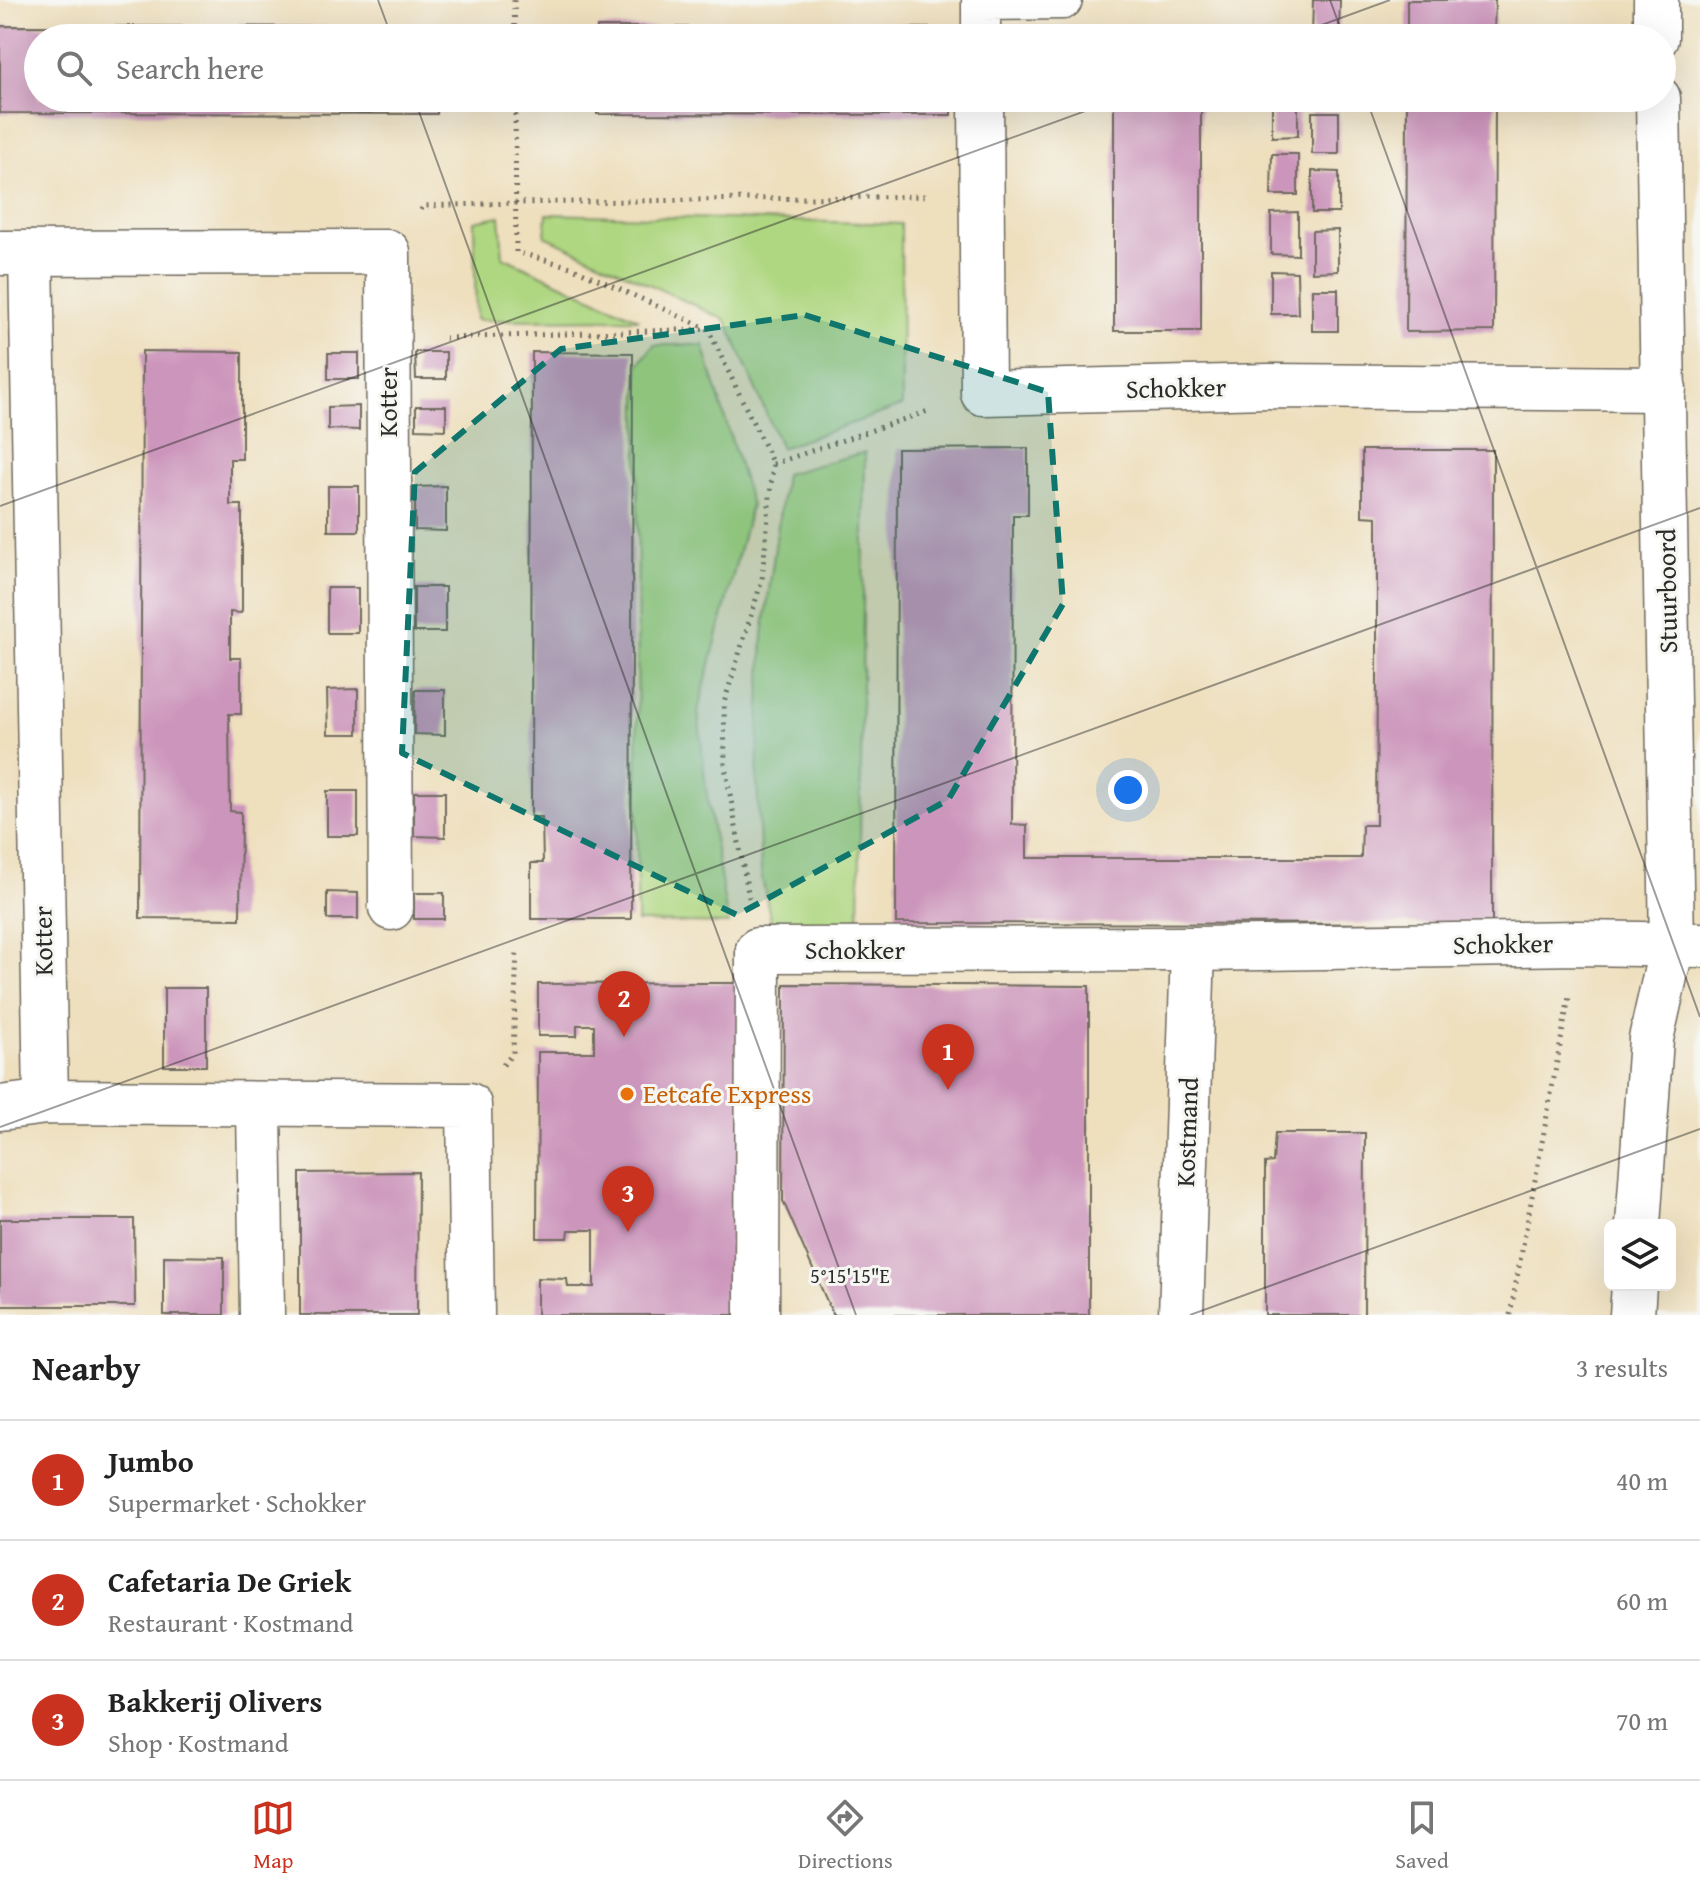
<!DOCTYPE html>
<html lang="en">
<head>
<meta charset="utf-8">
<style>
	:root { --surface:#fff; --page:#f2f2f2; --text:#222; --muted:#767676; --line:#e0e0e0; --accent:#c8321e }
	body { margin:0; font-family:"Gentium Book Plus",serif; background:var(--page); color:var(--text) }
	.controls { position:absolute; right:24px; bottom:24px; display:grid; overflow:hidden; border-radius:12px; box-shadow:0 8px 32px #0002 }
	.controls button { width:72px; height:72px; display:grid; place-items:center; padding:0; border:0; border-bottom:2px solid var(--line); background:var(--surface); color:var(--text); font:40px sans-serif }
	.you { position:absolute; left:1128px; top:790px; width:28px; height:28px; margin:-20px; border:6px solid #fff; border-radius:50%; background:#1a73e8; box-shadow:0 0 0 12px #1a73e833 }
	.badge { display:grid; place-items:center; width:52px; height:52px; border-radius:50%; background:var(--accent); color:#fff; font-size:26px; font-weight:700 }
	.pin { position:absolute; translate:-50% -66px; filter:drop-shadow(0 2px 4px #0008) }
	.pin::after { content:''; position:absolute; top:42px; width:28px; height:24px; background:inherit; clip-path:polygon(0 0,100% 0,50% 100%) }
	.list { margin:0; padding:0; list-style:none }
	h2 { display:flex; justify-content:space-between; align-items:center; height:104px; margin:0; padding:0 32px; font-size:34px }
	h2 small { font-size:26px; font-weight:400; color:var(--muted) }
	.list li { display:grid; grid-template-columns:52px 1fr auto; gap:24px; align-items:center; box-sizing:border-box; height:120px; padding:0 32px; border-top:2px solid var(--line) }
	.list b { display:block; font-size:30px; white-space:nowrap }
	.list p { margin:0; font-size:26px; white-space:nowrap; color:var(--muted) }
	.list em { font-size:26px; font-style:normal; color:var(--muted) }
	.icon { flex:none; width:44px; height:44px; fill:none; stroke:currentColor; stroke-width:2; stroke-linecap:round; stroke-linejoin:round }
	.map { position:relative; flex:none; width:1700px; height:1315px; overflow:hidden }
	.search { position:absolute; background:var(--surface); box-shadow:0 8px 32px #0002; left:24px; right:24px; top:24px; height:88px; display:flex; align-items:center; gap:20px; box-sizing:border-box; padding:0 28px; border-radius:44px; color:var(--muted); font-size:30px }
	.sheet { height:464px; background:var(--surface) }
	nav { display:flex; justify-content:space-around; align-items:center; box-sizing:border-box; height:112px; border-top:2px solid var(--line); background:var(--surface); font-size:22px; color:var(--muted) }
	nav a { display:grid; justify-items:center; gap:4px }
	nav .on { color:var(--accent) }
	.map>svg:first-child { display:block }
	.green { fill:#afd781; stroke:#6d8156; stroke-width:2 }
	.building { fill:#cc95bb }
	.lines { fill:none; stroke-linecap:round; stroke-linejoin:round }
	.service-casing { stroke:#6f6a5e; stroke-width:41 }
	.pedestrian-casing { stroke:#6f6a5e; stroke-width:47 }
	.minor-casing { stroke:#6f6a5e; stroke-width:47 }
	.path { stroke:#6f6a5e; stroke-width:5; stroke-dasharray:2 6; stroke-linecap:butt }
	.service { stroke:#fff; stroke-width:38 }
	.pedestrian { stroke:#fff; stroke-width:44 }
	.minor { stroke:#fff; stroke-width:44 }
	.marked { fill:#0f766e; fill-opacity:0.2; stroke:#0f766e; stroke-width:6; stroke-dasharray:16 10; stroke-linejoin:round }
	.ticks { fill:none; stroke:#2b2b2b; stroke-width:2; stroke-opacity:0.45 }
	.food-dot { fill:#e8710a; stroke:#f6f6f2; stroke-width:3 }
	.labels { text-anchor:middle; stroke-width:6; stroke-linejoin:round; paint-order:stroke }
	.street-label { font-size:26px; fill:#2b2b2b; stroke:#f6f6f2 }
	.food-label { font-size:26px; fill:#c56008; stroke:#f6f6f2; text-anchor:start }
	.ticks-label { font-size:20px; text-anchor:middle; fill:#2b2b2b; stroke:#f6f6f2; stroke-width:6; stroke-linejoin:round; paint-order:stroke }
</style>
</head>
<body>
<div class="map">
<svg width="1700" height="1315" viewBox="0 0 1700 1315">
	<rect width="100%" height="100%" fill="#f6f6f2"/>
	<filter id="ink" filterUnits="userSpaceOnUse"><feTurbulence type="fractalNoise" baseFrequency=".0125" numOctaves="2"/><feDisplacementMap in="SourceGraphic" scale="16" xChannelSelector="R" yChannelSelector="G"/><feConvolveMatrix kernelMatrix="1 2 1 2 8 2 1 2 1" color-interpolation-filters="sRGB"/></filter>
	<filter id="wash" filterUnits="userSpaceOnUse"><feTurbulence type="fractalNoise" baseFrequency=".006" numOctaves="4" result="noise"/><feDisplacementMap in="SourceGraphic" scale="32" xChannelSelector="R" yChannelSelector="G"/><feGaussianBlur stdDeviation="1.8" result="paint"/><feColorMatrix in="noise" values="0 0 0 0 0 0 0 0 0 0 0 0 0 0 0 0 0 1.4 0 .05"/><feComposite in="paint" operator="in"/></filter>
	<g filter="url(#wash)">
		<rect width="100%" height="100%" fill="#eedfbd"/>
		<!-- green -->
		<g class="green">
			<polygon points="547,214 901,224 902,406 781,448 726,320 545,236"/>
			<polygon points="500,216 503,257 639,319 476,320 474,221"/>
			<polygon points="654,345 703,345 751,505 698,711 706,789 728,924 637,922 638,365"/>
			<polygon points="865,452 859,925 771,922 761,873 757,776 763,635 785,474"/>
		</g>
		<g id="blocks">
			<!-- building -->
			<g class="building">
				<polygon points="1313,0 1340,0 1339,36 1312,36"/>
				<polygon points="1407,0 1495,0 1494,38 1407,38"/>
				<polygon points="0,26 437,27 437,38 38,38 38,98 437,98 437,114 0,113"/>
				<polygon points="597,27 952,28 952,38 597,38"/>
				<polygon points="597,98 951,98 951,115 597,114"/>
				<rect x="1114" y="98" width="87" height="233"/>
				<polygon points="1272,98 1298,98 1298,136 1272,137"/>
				<polygon points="1407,98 1495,98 1494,331 1406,332"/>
				<rect x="1312" y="112" width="27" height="42"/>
				<polygon points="1272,154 1298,154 1298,195 1271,195"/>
				<polygon points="1312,171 1339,172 1339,213 1312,213"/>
				<polygon points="1298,212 1298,255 1271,254 1271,213"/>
				<polygon points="1338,230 1338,271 1312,272 1312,231"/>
				<polygon points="1271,271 1297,272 1298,314 1271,314"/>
				<rect x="1312" y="289" width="26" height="42"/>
				<polygon points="142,351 242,352 242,459 230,459 230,505 242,505 242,610 241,613 230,612 230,658 241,658 241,714 229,714 230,811 241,812 240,919 140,918"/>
				<polygon points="415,352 446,352 446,379 416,379"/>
				<polygon points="532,352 633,353 631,919 531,919 531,863 543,863 542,817 531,817 531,814"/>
				<rect x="328" y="353" width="31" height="26"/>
				<polygon points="359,406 359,430 328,429 328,407"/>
				<polygon points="416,406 446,406 446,430 416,429"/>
				<polygon points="1027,448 1028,449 1028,515 1013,515 1012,824 1027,825 1027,858 1361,858 1362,825 1376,825 1377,672 1377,517 1362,516 1362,450 1493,450 1492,924 896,923 897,449"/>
				<rect x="328" y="486" width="31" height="45"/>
				<polygon points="446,486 446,531 415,530 415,487"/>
				<rect x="414" y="587" width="31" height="45"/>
				<rect x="327" y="588" width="31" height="45"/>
				<polygon points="358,689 358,734 328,734 327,690"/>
				<polygon points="415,690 445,690 445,735 414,734"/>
				<rect x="327" y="791" width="31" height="45"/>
				<polygon points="414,792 445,792 445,837 414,836"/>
				<polygon points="327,892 358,893 358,919 327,919"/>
				<rect x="414" y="893" width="30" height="26"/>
				<polygon points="706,983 764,983 770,1315 537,1315 537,1278 567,1279 568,1287 594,1287 594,1230 569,1230 568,1238 537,1238 538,1052 594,1052 594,1025 577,1025 577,1036 538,1036 538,984"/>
				<polygon points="784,984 1089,986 1089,1315 833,1315 783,1201"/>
				<rect x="164" y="988" width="42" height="78"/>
				<polygon points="1275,1133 1365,1133 1364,1315 1265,1315 1265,1163 1273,1162"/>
				<polygon points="418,1172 417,1315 300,1315 300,1173"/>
				<polygon points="0,1219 134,1219 135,1306 0,1306"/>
				<polygon points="164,1256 224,1257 224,1315 164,1315"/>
			</g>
		</g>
	</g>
	<g filter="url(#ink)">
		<use href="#blocks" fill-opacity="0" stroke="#6f6a5e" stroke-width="2"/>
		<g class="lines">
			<defs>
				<polyline id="service" points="981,38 981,1 1063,0"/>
				<polyline id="pedestrian" points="757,1315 758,950"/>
				<g id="minor">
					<polyline points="1656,0 1656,38"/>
					<polyline points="981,98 983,393 1268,386 1664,389"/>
					<polyline points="0,253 388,252 391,908"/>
					<polyline points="31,253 46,1102"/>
					<polyline points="758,950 1193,949 1579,943 1700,945"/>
					<polyline points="259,1105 262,1315"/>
					<polyline points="0,1108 46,1102 469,1105 472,1315"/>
					<polyline points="1638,1225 1651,1039 1672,945 1658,98"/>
					<polyline points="1181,1315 1193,949"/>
					<polyline points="1632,1315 1634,1285"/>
				</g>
			</defs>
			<!-- service casing -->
			<use href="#service" class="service-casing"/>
			<!-- pedestrian casing -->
			<use href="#pedestrian" class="pedestrian-casing"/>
			<!-- minor casing -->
			<use href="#minor" class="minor-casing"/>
			<!-- path -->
			<g class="path">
				<polyline points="514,0 515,38"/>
				<polyline points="515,98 516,252 571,267 708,329 773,464 762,580 724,703 725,767 749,898"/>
				<polyline points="421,210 423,206 516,203 929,196"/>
				<polyline points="445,338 707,329"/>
				<polyline points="773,464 931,410"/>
				<polyline points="503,1065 513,1053 517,949"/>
				<polyline points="1510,1315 1569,997"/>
			</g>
			<!-- service -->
			<use href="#service" class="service"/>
			<!-- pedestrian -->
			<use href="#pedestrian" class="pedestrian"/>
			<!-- minor -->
			<use href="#minor" class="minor"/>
		</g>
	</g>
	<!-- marked area -->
	<path class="marked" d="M805,315L1048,392L1063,604L948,800L737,915L402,753L415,472L561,349Z"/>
	<!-- ticks -->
	<path class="ticks" d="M378,0L392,38M1330,0L1344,38M1286,38L1390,0M414,98L856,1315M1366,98L1700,1017M0,506L1121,98M0,1127L1700,508M1190,1315L1700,1129"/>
	<!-- markers -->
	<circle class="food-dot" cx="627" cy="1094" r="8"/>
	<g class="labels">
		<!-- street labels -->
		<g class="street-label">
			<text transform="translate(1176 388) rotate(-1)" y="9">Schokker</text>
			<text transform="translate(388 402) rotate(-90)" y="9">Kotter</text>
			<text transform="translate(1667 591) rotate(-91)" y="9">Stuurboord</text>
			<text transform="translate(43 941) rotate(-91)" y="9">Kotter</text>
			<text transform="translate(1503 944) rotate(-1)" y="9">Schokker</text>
			<text x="855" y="959">Schokker</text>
			<text transform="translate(1187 1132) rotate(-88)" y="9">Kostmand</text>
		</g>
		<!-- food labels -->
		<g class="food-label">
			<text x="643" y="1103">Eetcafe Express</text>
		</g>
	</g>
	<g class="ticks-label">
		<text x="850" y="1283">5°15'15"E</text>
	</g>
</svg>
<div class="controls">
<button><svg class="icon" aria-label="layers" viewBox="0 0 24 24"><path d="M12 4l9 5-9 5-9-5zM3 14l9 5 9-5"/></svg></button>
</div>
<div class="you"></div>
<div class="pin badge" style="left:948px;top:1090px">1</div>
<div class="pin badge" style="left:624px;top:1037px">2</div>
<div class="pin badge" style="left:628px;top:1232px">3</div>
<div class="search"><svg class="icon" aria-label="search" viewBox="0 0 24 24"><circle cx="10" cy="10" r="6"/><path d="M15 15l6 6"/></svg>Search here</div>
</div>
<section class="sheet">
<h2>Nearby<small>3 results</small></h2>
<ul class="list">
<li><span class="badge">1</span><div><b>Jumbo</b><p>Supermarket · Schokker</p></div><em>40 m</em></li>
<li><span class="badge">2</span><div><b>Cafetaria De Griek</b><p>Restaurant · Kostmand</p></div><em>60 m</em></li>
<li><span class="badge">3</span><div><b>Bakkerij Olivers</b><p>Shop · Kostmand</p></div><em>70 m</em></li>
</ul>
</section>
<nav>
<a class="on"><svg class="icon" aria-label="map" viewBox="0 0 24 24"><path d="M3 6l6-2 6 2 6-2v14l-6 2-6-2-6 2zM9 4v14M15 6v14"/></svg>Map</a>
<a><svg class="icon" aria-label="directions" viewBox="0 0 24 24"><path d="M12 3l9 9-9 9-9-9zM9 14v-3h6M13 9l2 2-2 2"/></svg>Directions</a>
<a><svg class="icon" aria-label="saved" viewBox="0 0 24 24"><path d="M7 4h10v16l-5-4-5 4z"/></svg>Saved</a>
</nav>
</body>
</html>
